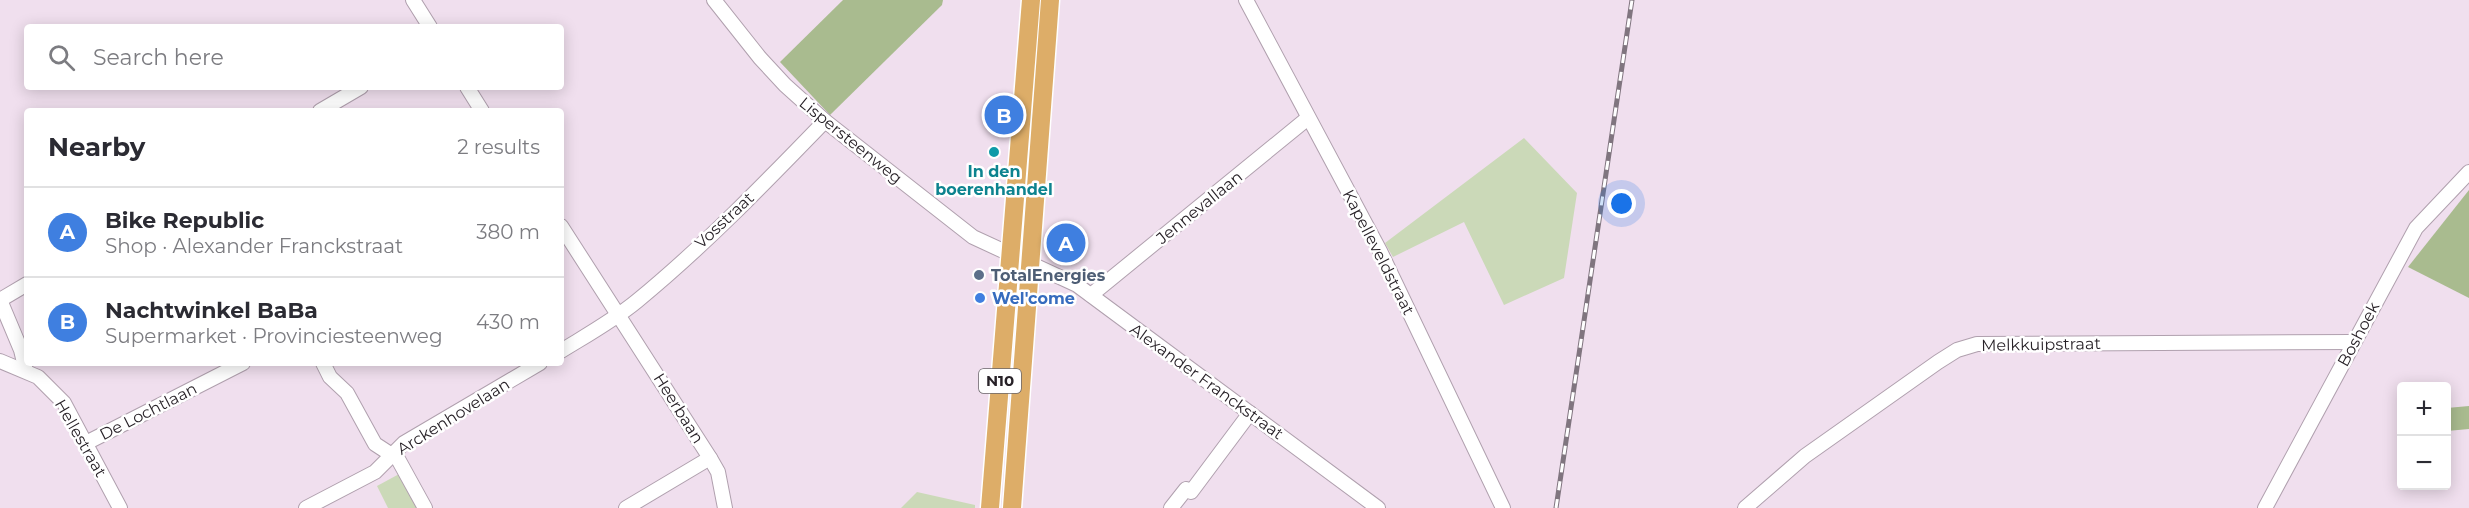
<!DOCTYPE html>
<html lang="en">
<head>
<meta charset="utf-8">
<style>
	:root { --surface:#fff; --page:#f2f2f3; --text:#2b2b33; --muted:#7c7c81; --line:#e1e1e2; --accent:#20685f }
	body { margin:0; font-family:Montserrat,sans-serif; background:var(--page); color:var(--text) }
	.controls { position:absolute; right:18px; bottom:18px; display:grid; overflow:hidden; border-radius:6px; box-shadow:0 3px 15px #0003 }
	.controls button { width:54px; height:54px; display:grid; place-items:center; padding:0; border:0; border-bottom:2px solid var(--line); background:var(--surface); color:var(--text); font:30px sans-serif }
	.you { position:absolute; left:1622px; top:204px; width:21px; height:21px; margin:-15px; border:4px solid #fff; border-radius:50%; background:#1a73e8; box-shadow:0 0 0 9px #1a73e833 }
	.badge { display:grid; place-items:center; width:39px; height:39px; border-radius:50%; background:var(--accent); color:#fff; font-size:20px; font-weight:700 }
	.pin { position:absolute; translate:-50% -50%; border:3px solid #fff; box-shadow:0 2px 6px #0006 }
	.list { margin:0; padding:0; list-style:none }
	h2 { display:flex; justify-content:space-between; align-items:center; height:78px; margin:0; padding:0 24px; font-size:26px }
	h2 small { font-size:20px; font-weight:400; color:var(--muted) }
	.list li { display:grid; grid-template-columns:39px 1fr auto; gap:18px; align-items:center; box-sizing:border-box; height:90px; padding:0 24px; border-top:2px solid var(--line) }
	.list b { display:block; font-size:22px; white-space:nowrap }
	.list p { margin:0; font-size:20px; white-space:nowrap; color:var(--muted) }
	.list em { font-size:20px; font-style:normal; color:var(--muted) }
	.icon { flex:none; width:33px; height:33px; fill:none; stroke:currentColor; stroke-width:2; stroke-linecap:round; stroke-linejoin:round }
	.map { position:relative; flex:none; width:2469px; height:508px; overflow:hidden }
	.search { position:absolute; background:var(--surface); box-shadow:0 3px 15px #0003; left:24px; top:24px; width:540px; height:66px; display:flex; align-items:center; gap:15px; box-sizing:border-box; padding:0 21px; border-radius:6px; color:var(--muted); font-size:22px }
	.panel { position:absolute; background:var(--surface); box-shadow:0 3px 15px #0003; left:24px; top:108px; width:540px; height:258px; border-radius:6px }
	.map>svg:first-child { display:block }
	.green { fill:#cbd9b8 }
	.forest { fill:#a9bb8f }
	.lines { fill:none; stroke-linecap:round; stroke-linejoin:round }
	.minor-casing { stroke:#b0a0ae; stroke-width:16 }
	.major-casing { stroke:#fff; stroke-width:21 }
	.minor { stroke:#fff; stroke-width:14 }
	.major { stroke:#ddad68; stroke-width:18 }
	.rail-casing { stroke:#80757f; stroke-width:5 }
	.rail { stroke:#fff; stroke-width:3; stroke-dasharray:9; stroke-linecap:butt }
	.culture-dot { fill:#0f9aa8; stroke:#fff; stroke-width:2 }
	.service-dot { fill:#5c6f8a; stroke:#fff; stroke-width:2 }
	.shop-dot { fill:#3f7fe0; stroke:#fff; stroke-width:2 }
	.labels { text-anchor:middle; stroke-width:5; stroke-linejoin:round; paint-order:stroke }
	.shield { fill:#fff; stroke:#686468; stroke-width:1.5 }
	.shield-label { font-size:15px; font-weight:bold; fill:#282228 }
	.street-label { font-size:16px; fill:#282228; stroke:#fff }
	.culture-label { font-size:16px; font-weight:bold; fill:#0d838f; stroke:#fff }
	.service-label { font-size:16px; font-weight:bold; fill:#4e5e75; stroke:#fff; text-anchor:start }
	.shop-label { font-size:16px; font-weight:bold; fill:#366cbe; stroke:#fff; text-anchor:start }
</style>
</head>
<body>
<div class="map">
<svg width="2469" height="508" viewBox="0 0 2469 508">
	<rect width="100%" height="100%" fill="#f0dfee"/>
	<!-- green -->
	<g class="green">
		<polygon points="1524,138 1577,193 1564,278 1504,305 1464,222 1393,257 1385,243"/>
		<polygon points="401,473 420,508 388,508 377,486"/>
		<polygon points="917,492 975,505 975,508 901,508"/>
	</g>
	<!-- forest -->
	<g class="forest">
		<polygon points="843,0 943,0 942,5 830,115 780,62"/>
		<polygon points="2469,190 2469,298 2408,267"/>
		<polygon points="2469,406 2469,429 2447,431 2447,408"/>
	</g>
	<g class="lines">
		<defs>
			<g id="minor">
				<polyline points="413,0 430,27"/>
				<polyline points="714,0 760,58 785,85 825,121 973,237 1077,285 1378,508"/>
				<polyline points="1246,0 1380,251 1503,508"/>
				<polyline points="467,87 482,111"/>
				<polyline points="320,111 361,87"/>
				<polyline points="561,226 710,458 718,472 725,508"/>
				<polyline points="1091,295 1308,118"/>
				<polyline points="0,300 21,350 26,371"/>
				<polyline points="0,300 27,284"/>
				<path d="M561,351C587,335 614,320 637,301C704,246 765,183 825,121"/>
				<polyline points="0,361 38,377 64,403 120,508"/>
				<polyline points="323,363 330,377 347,393 375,444 398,459 425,508"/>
				<polyline points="86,443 243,363"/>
				<polyline points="306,508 375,472 404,443 540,363"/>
				<polyline points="626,508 710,458"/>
				<polyline points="1171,508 1186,489 1191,492 1250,413"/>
				<polyline points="1745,508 1805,456 1938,362 1957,350 1977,344 2354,342"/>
				<polyline points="2265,508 2416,228 2469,172"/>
			</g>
			<g id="major">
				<polyline points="990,508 1031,0"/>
				<polyline points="1012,508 1050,0"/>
			</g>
		</defs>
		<!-- minor casing -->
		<use href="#minor" class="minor-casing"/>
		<!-- major casing -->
		<use href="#major" class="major-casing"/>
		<!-- minor -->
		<use href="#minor" class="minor"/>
		<!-- major -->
		<use href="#major" class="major"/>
		<defs>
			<polyline id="rail" points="1556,508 1632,0"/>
		</defs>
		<!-- rail casing -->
		<use href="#rail" class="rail-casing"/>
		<!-- rail -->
		<use href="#rail" class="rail"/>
	</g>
	<!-- markers -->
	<circle class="culture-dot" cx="994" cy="152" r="6"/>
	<circle class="service-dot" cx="979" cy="275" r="6"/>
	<circle class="shop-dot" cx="980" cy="298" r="6"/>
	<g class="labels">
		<!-- shield labels -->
		<rect class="shield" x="979" y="369" width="42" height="24" rx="4.5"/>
		<g class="shield-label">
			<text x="1000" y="386">N10</text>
		</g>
		<!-- street labels -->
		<g class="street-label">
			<text transform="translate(851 140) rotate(39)" y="6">Lispersteenweg</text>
			<text transform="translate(1199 207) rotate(-39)" y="6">Jennevallaan</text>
			<text transform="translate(724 220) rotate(-43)" y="6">Vosstraat</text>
			<text transform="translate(1379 252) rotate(63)" y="6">Kapelleveldstraat</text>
			<text transform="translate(2358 334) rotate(-62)" y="6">Boshoek</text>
			<text transform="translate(2041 344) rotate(-1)" y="6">Melkkuipstraat</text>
			<text transform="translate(1207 381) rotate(36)" y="6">Alexander Franckstraat</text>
			<text transform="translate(679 408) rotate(58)" y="6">Heerbaan</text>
			<text transform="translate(148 411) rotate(-27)" y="6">De Lochtlaan</text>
			<text transform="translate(453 416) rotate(-32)" y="6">Arckenhovelaan</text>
			<text transform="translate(81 438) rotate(60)" y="6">Hellestraat</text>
		</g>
		<!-- culture labels -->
		<g class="culture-label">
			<text x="994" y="177">In den<tspan x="994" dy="18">boerenhandel</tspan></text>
		</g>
		<!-- service labels -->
		<g class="service-label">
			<text x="991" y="281">TotalEnergies</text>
		</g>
		<!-- shop labels -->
		<g class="shop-label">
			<text x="992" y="304">Wel'come</text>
		</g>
	</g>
</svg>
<div class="controls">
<button>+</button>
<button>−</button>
</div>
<div class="you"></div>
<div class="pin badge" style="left:1066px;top:243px;background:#3f7fe0">A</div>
<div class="pin badge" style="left:1004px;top:115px;background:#3f7fe0">B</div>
<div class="search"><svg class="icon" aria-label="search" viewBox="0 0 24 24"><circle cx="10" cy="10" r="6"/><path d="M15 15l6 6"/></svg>Search here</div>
<section class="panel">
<h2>Nearby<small>2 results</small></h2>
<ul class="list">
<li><span class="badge" style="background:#3f7fe0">A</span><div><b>Bike Republic</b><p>Shop · Alexander Franckstraat</p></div><em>380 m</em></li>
<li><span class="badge" style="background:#3f7fe0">B</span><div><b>Nachtwinkel BaBa</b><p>Supermarket · Provinciesteenweg</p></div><em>430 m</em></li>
</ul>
</section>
</div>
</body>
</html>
